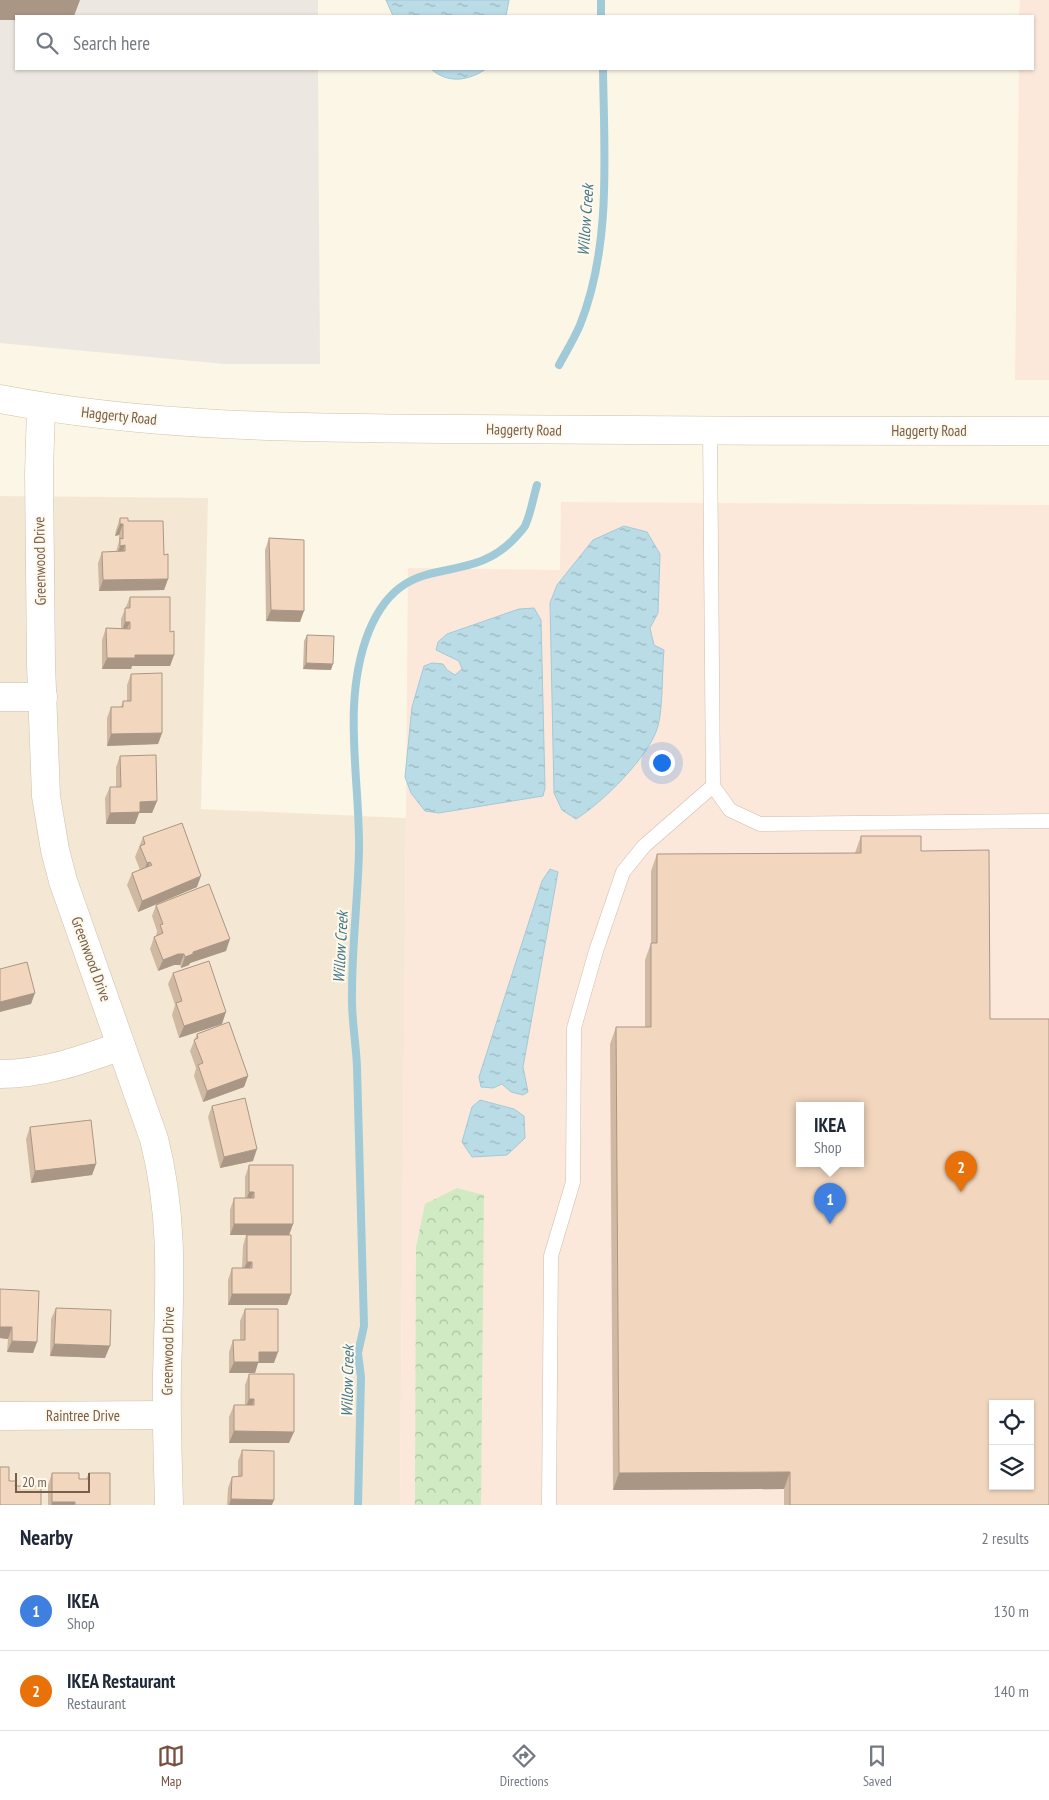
<!DOCTYPE html>
<html lang="en">
<head>
<meta charset="utf-8">
<style>
	:root { --surface:#fff; --page:#f2f2f3; --text:#1f2937; --muted:#747a83; --line:#e0e1e3; --accent:#784f40 }
	body { margin:0; font-family:"PT Sans Narrow",sans-serif; background:var(--page); color:var(--text) }
	.controls { position:absolute; right:15px; bottom:15px; display:grid; overflow:hidden; border-radius:0px; box-shadow:0 1px 4px #0004 }
	.controls button { width:45px; height:45px; display:grid; place-items:center; padding:0; border:0; border-bottom:1px solid var(--line); background:var(--surface); color:var(--text); font:25px sans-serif }
	.scale { position:absolute; left:15px; bottom:12px; width:75px; box-sizing:border-box; padding-left:5px; border:2px solid #765e4b; border-top:0; font-size:14px; line-height:18px; white-space:nowrap; color:#765e4b; -webkit-text-stroke:4px #fff9ed; paint-order:stroke }
	.you { position:absolute; left:661px; top:762px; width:18px; height:18px; margin:-12px; border:4px solid #fff; border-radius:50%; background:#1a73e8; box-shadow:0 0 0 8px #1a73e833 }
	.badge { display:grid; place-items:center; width:32px; height:32px; border-radius:50%; background:var(--accent); color:#fff; font-size:16px; font-weight:700 }
	.pin { position:absolute; translate:-50% -41px; filter:drop-shadow(0 1px 2px #0008) }
	.pin::after { content:''; position:absolute; top:26px; width:18px; height:15px; background:inherit; clip-path:polygon(0 0,100% 0,50% 100%) }
	.popup { position:absolute; left:796px; top:1102px; width:68px; height:65px; box-sizing:border-box; display:grid; place-content:center; border-radius:0px; background:var(--surface); filter:drop-shadow(0 1px 4px #0005); font-size:16px; white-space:nowrap; color:var(--muted) }
	.popup b { font-size:19px; color:var(--text) }
	.popup::after { content:''; position:absolute; left:50%; top:100%; margin-left:-10px; border:10px solid transparent; border-top-color:var(--surface) }
	.list { margin:0; padding:0; list-style:none }
	h2 { display:flex; justify-content:space-between; align-items:center; height:65px; margin:0; padding:0 20px; font-size:21px }
	h2 small { font-size:16px; font-weight:400; color:var(--muted) }
	.list li { display:grid; grid-template-columns:32px 1fr auto; gap:15px; align-items:center; box-sizing:border-box; height:80px; padding:0 20px; border-top:1px solid var(--line) }
	.list b { display:block; font-size:19px; white-space:nowrap }
	.list p { margin:0; font-size:16px; white-space:nowrap; color:var(--muted) }
	.list em { font-size:16px; font-style:normal; color:var(--muted) }
	.icon { flex:none; width:28px; height:28px; fill:none; stroke:currentColor; stroke-width:2; stroke-linecap:round; stroke-linejoin:round }
	.map { position:relative; flex:none; width:1049px; height:1505px; overflow:hidden }
	.search { position:absolute; background:var(--surface); box-shadow:0 1px 4px #0004; left:15px; right:15px; top:15px; height:55px; display:flex; align-items:center; gap:12px; box-sizing:border-box; padding:0 18px; border-radius:0px; color:var(--muted); font-size:19px }
	.sheet { height:225px; background:var(--surface) }
	nav { display:flex; justify-content:space-around; align-items:center; box-sizing:border-box; height:70px; border-top:1px solid var(--line); background:var(--surface); font-size:14px; color:var(--muted) }
	nav a { display:grid; justify-items:center; gap:2px }
	nav .on { color:var(--accent) }
	.map>svg:first-child { display:block }
	.residential { fill:#f4e8d5 }
	.commercial { fill:#fce8da; fill-rule:evenodd }
	.industrial { fill:#ece7e0 }
	.forest { fill:url(#forest-crowns) }
	.water { fill:url(#water-ripples); stroke:#a1cad8 }
	.lines { fill:none; stroke-linecap:round; stroke-linejoin:round }
	.stream { stroke:#a1cad8; stroke-width:8 }
	.lane-casing { stroke:#cebeac; stroke-width:15 }
	.street-casing { stroke:#cebeac; stroke-width:29 }
	.secondary-casing { stroke:#d1bfa9; stroke-width:29 }
	.lane { stroke:#fff; stroke-width:14 }
	.street { stroke:#fff; stroke-width:28 }
	.secondary { stroke:#fff; stroke-width:28 }
	.wall { fill:#d0b9a3 }
	.shaded-wall { fill:#a99685 }
	.building { fill:#f2d7be; stroke:#a99685; fill-rule:evenodd }
	.labels { text-anchor:middle; stroke-width:4; stroke-linejoin:round; paint-order:stroke }
	.street-label { font-size:15px; fill:#765e4b; stroke:#fff9ed }
	.water-label { font-size:16px; font-style:italic; fill:#447789; stroke:#fff9ed }
</style>
</head>
<body>
<div class="map">
<svg width="1049" height="1505" viewBox="0 0 1049 1505">
	<defs>
		<pattern id="forest-crowns" width="20" height="18" patternUnits="userSpaceOnUse" patternTransform="scale(1.25)"><rect width="20" height="18" fill="#d0eac4"/><path d="M2 6a3 3 0 1 1 6 0M12 15a3 3 0 1 1 6 0" fill="none" stroke="#adc1a1"/></pattern>
		<pattern id="water-ripples" width="26" height="14" patternUnits="userSpaceOnUse" patternTransform="scale(1.25)"><rect width="26" height="14" fill="#badce6"/><path d="M2 4q2-2 4 0t4 0M15 11q2-2 4 0t4 0" fill="none" stroke="#9cb6bc"/></pattern>
	</defs>
	<rect width="100%" height="100%" fill="#fcf6e6"/>
	<!-- residential -->
	<polygon class="residential" points="0,496 208,498 201,809 406,818 400,1505 0,1505"/>
	<!-- commercial -->
	<g class="commercial">
		<polygon points="1020,0 1049,0 1049,380 1015,380 1019,69 1033,69 1033,16 1019,16"/>
		<path d="M561,502L1049,505V1505H400L408,568L560,570ZM800,1105H860V1163H800ZM993,1404H1030V1486H993Z"/>
	</g>
	<!-- industrial -->
	<polygon class="industrial" points="0,0 318,0 318,16 16,16 16,69 318,69 320,364 225,364 0,343"/>
	<!-- forest -->
	<polygon class="forest" points="457,1188 484,1195 481,1505 415,1505 416,1247 425,1204"/>
	<!-- water -->
	<g class="water">
		<polygon points="386,0 509,0 506,16 393,16"/>
		<path d="M431,69H486C468,81 448,84 431,69Z"/>
		<path d="M624,526L647,532L660,554L658,613L650,628L654,645L664,650C662,670 663,708 658,726C650,756 602,803 576,819L562,810L554,793L550,603L557,585L593,540Z"/>
		<polygon points="534,608 541,620 545,788 543,796 439,813 425,811 411,793 405,777 412,707 424,666 432,663 443,664 447,670 455,675 462,669 459,661 436,650 438,642 447,634 519,609"/>
		<polygon points="550,869 558,872 523,1067 528,1092 523,1095 511,1092 502,1084 493,1088 481,1087 479,1077 542,881"/>
		<polygon points="480,1100 514,1109 524,1116 525,1138 507,1155 472,1157 462,1142 472,1107"/>
	</g>
	<g class="lines">
		<!-- stream -->
		<g class="stream">
			<polyline points="601,0 601,16"/>
			<path d="M559,365C566,352 574,339 580,325C612,245 604,153 603,69"/>
			<path d="M358,1505L361,1377L358,1353L364,1326C362,1239 359,1153 357,1067C356,1042 351,1017 352,992C352,945 358,898 359,850C360,778 341,701 369,631C404,546 464,590 513,540C517,535 522,531 525,526C531,513 533,498 537,485"/>
		</g>
		<defs>
			<g id="lane">
				<polyline points="710,431 713,786 730,810 760,824 1049,821"/>
				<polyline points="549,1505 551,1256 573,1182 574,1028 596,951 623,872 644,846 713,786"/>
			</g>
			<g id="street">
				<path d="M41,407L39,473L41,664L46,796L55,850L63,881L154,1139C175,1221 169,1293 167,1376C166,1419 168,1462 169,1505"/>
				<polyline points="0,697 43,697"/>
				<path d="M0,1074C43,1074 82,1060 121,1046"/>
				<polyline points="0,1416 166,1415"/>
			</g>
			<path id="secondary" d="M0,399C152,428 308,428 463,429C658,431 854,431 1049,431"/>
		</defs>
		<!-- lane casing -->
		<use href="#lane" class="lane-casing"/>
		<!-- street casing -->
		<use href="#street" class="street-casing"/>
		<!-- secondary casing -->
		<use href="#secondary" class="secondary-casing"/>
		<!-- lane -->
		<use href="#lane" class="lane"/>
		<!-- street -->
		<use href="#street" class="street"/>
		<!-- secondary -->
		<use href="#secondary" class="secondary"/>
	</g>
	<!-- wall -->
	<g class="wall">
		<polygon points="120,518 128,521 164,555 168,579 164,590 99,591 98,563 102,552 116,552 119,541 119,535 115,536 116,530"/>
		<polygon points="269,538 300,622 266,621 265,550"/>
		<polygon points="130,597 170,632 174,655 170,666 132,666 131,669 102,669 102,640 106,628 121,629 121,619"/>
		<polygon points="307,635 331,670 303,669 304,641"/>
		<polygon points="131,674 162,733 158,744 107,746 107,718 111,707 121,707 123,701 127,701 127,685"/>
		<polygon points="120,756 157,801 152,813 139,813 135,824 106,824 105,798 110,787 116,787 116,767"/>
		<polygon points="861,836 921,851 990,1019 1049,1505 784,1505 784,1489 613,1490 610,1044 616,1027 645,1027 645,960 651,943 651,871 657,854 855,853"/>
		<polygon points="143,837 197,887 138,912 127,885 132,873 140,870 135,857"/>
		<polygon points="156,905 226,951 190,963 189,965 181,968 180,965 174,965 158,971 150,949 154,937 156,936 157,931 152,916"/>
		<polygon points="173,973 222,1024 179,1038 172,1015 175,1005 168,984"/>
		<polygon points="197,1034 248,1076 244,1087 203,1102 194,1076 196,1068 190,1051"/>
		<polygon points="212,1106 253,1161 220,1168 208,1117"/>
		<polygon points="30,1127 96,1164 92,1175 31,1183 26,1139"/>
		<polygon points="249,1165 293,1224 289,1235 291,1294 287,1305 228,1305 228,1280 232,1268 242,1268 243,1246 246,1235 230,1235 230,1210 234,1198 245,1198 245,1177"/>
		<polygon points="0,1289 37,1342 33,1353 7,1352 8,1339 0,1338"/>
		<polygon points="56,1308 105,1358 50,1356 51,1319"/>
		<polygon points="245,1309 274,1363 258,1363 255,1373 229,1373 229,1352 233,1340 240,1340 240,1321"/>
		<polygon points="249,1374 289,1443 229,1443 229,1417 234,1405 245,1405 245,1385"/>
		<polygon points="242,1450 272,1505 227,1505 228,1488 232,1477 238,1476 238,1461"/>
		<polygon points="52,1473 79,1479 86,1479 89,1473 110,1505 48,1505 48,1485"/>
	</g>
	<!-- shaded-wall -->
	<g class="shaded-wall">
		<polygon points="0,0 80,0 74,16 16,16 16,20 0,20"/>
		<polygon points="120,524 123,524 119,535 115,536"/>
		<polygon points="125,545 121,557 116,557 120,546"/>
		<polygon points="168,579 164,590 99,591 103,580"/>
		<polygon points="271,610 304,611 300,622 266,621"/>
		<polygon points="125,622 130,622 125,633 121,634"/>
		<polygon points="135,655 174,655 170,666 132,666 131,669 102,669 107,658"/>
		<polygon points="306,663 333,664 331,670 303,669"/>
		<polygon points="162,733 158,744 107,746 111,734"/>
		<polygon points="157,801 152,813 139,813 135,824 106,824 110,813 140,802"/>
		<polygon points="150,862 146,873 142,875 147,863"/>
		<polygon points="201,876 197,887 138,912 142,901"/>
		<polygon points="230,939 226,951 190,963 189,965 181,968 185,957 193,952"/>
		<polygon points="178,954 184,954 180,965 174,965 158,971 163,960"/>
		<polygon points="35,993 31,1004 0,1012 0,1002"/>
		<polygon points="226,1012 222,1024 179,1038 184,1026"/>
		<polygon points="248,1076 244,1087 203,1102 207,1091"/>
		<polygon points="257,1149 253,1161 220,1168 224,1157"/>
		<polygon points="96,1164 92,1175 31,1183 35,1171"/>
		<polygon points="249,1192 254,1192 250,1203 245,1204"/>
		<polygon points="234,1224 293,1224 289,1235 230,1235"/>
		<polygon points="247,1262 252,1262 248,1273 242,1273"/>
		<polygon points="232,1294 291,1294 287,1305 228,1305"/>
		<polygon points="0,1327 12,1327 8,1339 0,1338"/>
		<polygon points="12,1341 37,1342 33,1353 7,1352"/>
		<polygon points="54,1344 110,1346 105,1358 50,1356"/>
		<polygon points="259,1352 278,1352 274,1363 258,1363 255,1373 229,1373 234,1362"/>
		<polygon points="249,1399 254,1399 250,1411 245,1410"/>
		<polygon points="234,1431 294,1432 289,1443 229,1443"/>
		<polygon points="790,1472 784,1489 613,1490 619,1473"/>
		<polygon points="231,1499 274,1500 272,1505 229,1505"/>
		<polygon points="52,1502 75,1502 74,1505 51,1505"/>
	</g>
	<!-- building -->
	<g class="building">
		<polygon points="120,518 128,518 128,521 163,521 164,555 168,554 168,579 103,580 102,552 125,551 125,545 120,546 120,538 123,539 123,524 120,524"/>
		<polygon points="269,538 304,540 304,611 271,610"/>
		<polygon points="130,597 170,597 170,632 174,631 174,655 135,655 135,658 107,658 106,628 130,629 130,622 125,622 125,608 130,608"/>
		<polygon points="307,635 334,636 333,664 306,663"/>
		<polygon points="162,673 162,733 111,734 111,707 123,707 123,701 131,701 131,674"/>
		<polygon points="156,755 157,801 140,802 140,812 110,813 110,787 121,787 120,756"/>
		<polygon points="182,823 201,876 142,901 132,873 152,865 150,862 147,863 140,846 145,844 143,837"/>
		<path d="M861,836H921V851L989,850L990,1019H1049V1505H790V1472L619,1473L616,1027H651V943H657V854L861,853ZM800,1105H860V1163H800ZM993,1404H1030V1486H993Z"/>
		<polygon points="209,884 230,939 193,952 193,954 185,957 184,954 178,954 163,960 154,937 163,933 160,925 163,924 156,905"/>
		<polygon points="209,961 226,1012 184,1026 176,1003 182,1001 173,973"/>
		<polygon points="27,962 35,993 0,1002 0,969"/>
		<polygon points="229,1022 248,1076 207,1091 198,1065 203,1063 194,1040 198,1038 197,1034"/>
		<polygon points="245,1098 257,1149 224,1157 212,1106"/>
		<polygon points="91,1120 96,1164 35,1171 30,1127"/>
		<polygon points="249,1165 293,1165 293,1224 234,1224 234,1198 254,1198 254,1192 249,1192"/>
		<polygon points="247,1235 291,1235 291,1294 232,1294 232,1268 252,1268 252,1262 247,1262"/>
		<polygon points="0,1289 39,1291 37,1342 12,1341 12,1327 0,1327"/>
		<polygon points="56,1308 111,1310 110,1346 54,1344"/>
		<polygon points="245,1309 278,1309 278,1352 259,1352 259,1362 234,1362 233,1340 245,1340"/>
		<polygon points="249,1374 294,1374 294,1432 234,1431 234,1405 254,1405 254,1399 249,1399"/>
		<polygon points="242,1450 274,1451 274,1500 231,1499 232,1477 242,1476"/>
		<polygon points="0,1467 9,1467 9,1481 16,1481 15,1486 41,1486 41,1505 0,1505"/>
		<polygon points="52,1473 79,1473 79,1479 89,1479 89,1473 110,1473 110,1505 75,1505 75,1502 52,1502"/>
	</g>
	<g class="labels">
		<!-- street labels -->
		<g class="street-label">
			<text transform="translate(119 416) rotate(6)" y="5">Haggerty Road</text>
			<text transform="translate(524 430) rotate(1)" y="5">Haggerty Road</text>
			<text x="929" y="436">Haggerty Road</text>
			<text transform="translate(40 561) rotate(-91)" y="5">Greenwood Drive</text>
			<text transform="translate(91 959) rotate(70)" y="5">Greenwood Drive</text>
			<text transform="translate(168 1351) rotate(-89)" y="5">Greenwood Drive</text>
			<text x="83" y="1421">Raintree Drive</text>
		</g>
		<!-- water labels -->
		<g class="water-label">
			<text transform="translate(585 220) rotate(-86)" y="6">Willow Creek</text>
			<text transform="translate(340 947) rotate(-87)" y="6">Willow Creek</text>
			<text transform="translate(347 1381) rotate(-89)" y="6">Willow Creek</text>
		</g>
	</g>
</svg>
<div class="controls">
<button><svg class="icon" aria-label="locate" viewBox="0 0 24 24"><circle cx="12" cy="12" r="6"/><path d="M12 2v4M12 18v4M2 12h4M18 12h4"/></svg></button>
<button><svg class="icon" aria-label="layers" viewBox="0 0 24 24"><path d="M12 4l9 5-9 5-9-5zM3 14l9 5 9-5"/></svg></button>
</div>
<div class="scale">20 m</div>
<div class="you"></div>
<div class="pin badge" style="left:830px;top:1224px;background:#3f7fe0">1</div>
<div class="popup"><b>IKEA</b>Shop</div>
<div class="pin badge" style="left:961px;top:1192px;background:#e8710a">2</div>
<div class="search"><svg class="icon" aria-label="search" viewBox="0 0 24 24"><circle cx="10" cy="10" r="6"/><path d="M15 15l6 6"/></svg>Search here</div>
</div>
<section class="sheet">
<h2>Nearby<small>2 results</small></h2>
<ul class="list">
<li><span class="badge" style="background:#3f7fe0">1</span><div><b>IKEA</b><p>Shop</p></div><em>130 m</em></li>
<li><span class="badge" style="background:#e8710a">2</span><div><b>IKEA Restaurant</b><p>Restaurant</p></div><em>140 m</em></li>
</ul>
</section>
<nav>
<a class="on"><svg class="icon" aria-label="map" viewBox="0 0 24 24"><path d="M3 6l6-2 6 2 6-2v14l-6 2-6-2-6 2zM9 4v14M15 6v14"/></svg>Map</a>
<a><svg class="icon" aria-label="directions" viewBox="0 0 24 24"><path d="M12 3l9 9-9 9-9-9zM9 14v-3h6M13 9l2 2-2 2"/></svg>Directions</a>
<a><svg class="icon" aria-label="saved" viewBox="0 0 24 24"><path d="M7 4h10v16l-5-4-5 4z"/></svg>Saved</a>
</nav>
</body>
</html>
